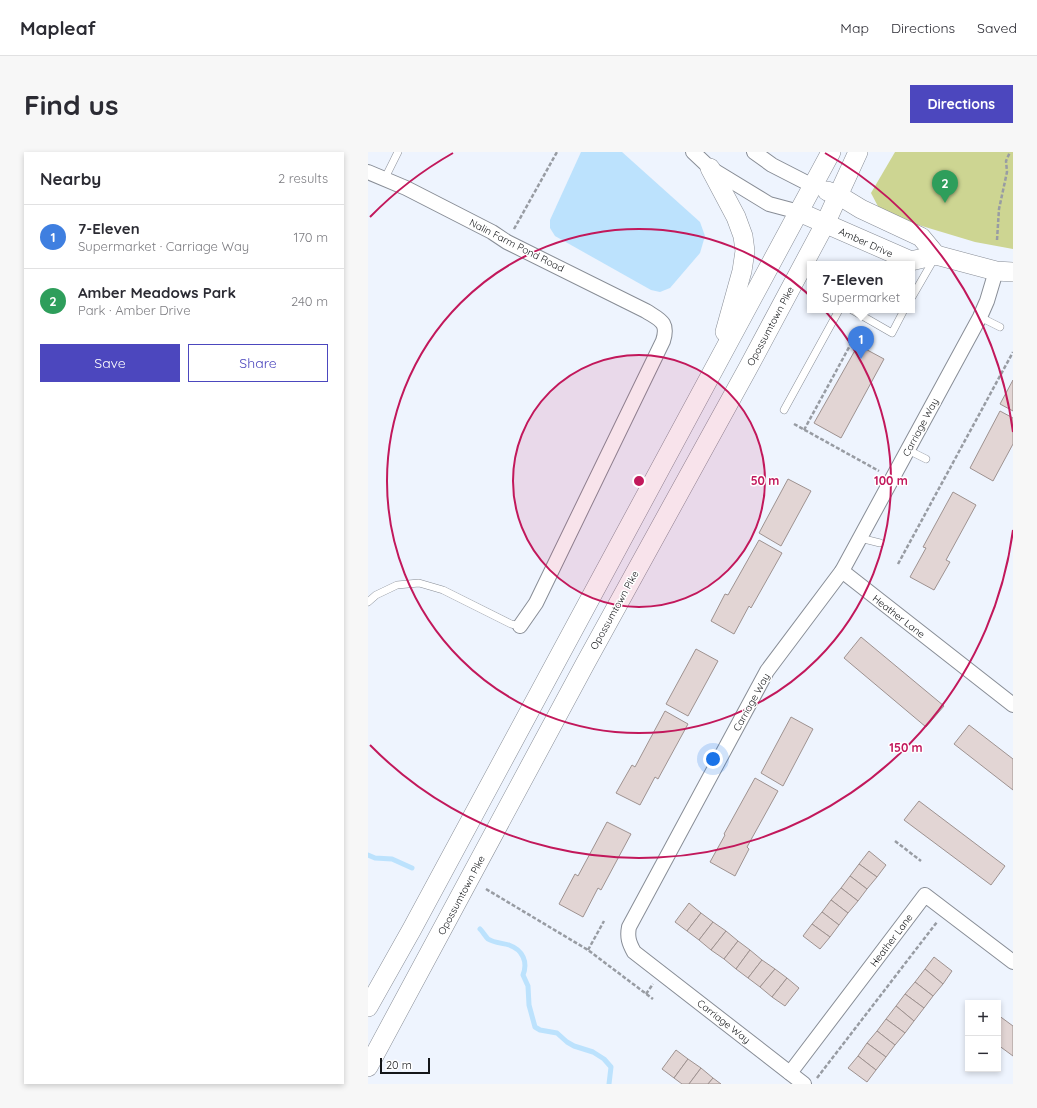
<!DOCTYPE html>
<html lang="en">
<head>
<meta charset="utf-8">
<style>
	:root { --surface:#fff; --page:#f7f7f7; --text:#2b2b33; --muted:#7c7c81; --line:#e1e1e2; --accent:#4c47be }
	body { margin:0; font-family:Quicksand,sans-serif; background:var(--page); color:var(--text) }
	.controls { position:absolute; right:12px; bottom:12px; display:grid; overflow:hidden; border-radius:0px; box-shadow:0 2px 6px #0003 }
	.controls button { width:36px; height:36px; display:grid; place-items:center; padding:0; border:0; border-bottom:1px solid var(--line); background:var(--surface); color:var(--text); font:20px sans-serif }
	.scale { position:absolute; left:12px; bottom:10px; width:50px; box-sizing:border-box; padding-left:4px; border:2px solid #141619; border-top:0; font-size:11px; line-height:14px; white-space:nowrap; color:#141619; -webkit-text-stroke:3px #fff; paint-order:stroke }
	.you { position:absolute; left:345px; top:607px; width:14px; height:14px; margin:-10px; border:3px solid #fff; border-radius:50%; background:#1a73e8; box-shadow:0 0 0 6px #1a73e833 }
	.badge { display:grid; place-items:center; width:26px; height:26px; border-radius:50%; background:var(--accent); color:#fff; font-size:13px; font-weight:700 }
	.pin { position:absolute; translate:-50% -33px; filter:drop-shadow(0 1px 2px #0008) }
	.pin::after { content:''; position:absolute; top:21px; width:14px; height:12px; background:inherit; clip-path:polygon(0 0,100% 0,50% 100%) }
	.popup { position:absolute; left:439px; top:109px; width:108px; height:52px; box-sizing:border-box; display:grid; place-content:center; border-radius:0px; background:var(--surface); filter:drop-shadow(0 1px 3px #0005); font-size:13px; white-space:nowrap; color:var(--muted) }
	.popup b { font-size:15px; color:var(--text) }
	.popup::after { content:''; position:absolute; left:50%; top:100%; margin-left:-8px; border:8px solid transparent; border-top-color:var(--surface) }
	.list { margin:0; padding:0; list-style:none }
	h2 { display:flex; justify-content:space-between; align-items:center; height:52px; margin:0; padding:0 16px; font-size:17px }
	h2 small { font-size:13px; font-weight:400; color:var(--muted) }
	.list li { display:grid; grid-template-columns:26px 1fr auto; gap:12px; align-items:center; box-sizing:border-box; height:64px; padding:0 16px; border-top:1px solid var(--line) }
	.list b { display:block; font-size:15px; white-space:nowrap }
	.list p { margin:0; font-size:13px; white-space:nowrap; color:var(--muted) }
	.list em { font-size:13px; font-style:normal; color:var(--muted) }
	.actions { display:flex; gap:8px; padding:12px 16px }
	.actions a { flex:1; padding:9px 0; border:1px solid var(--accent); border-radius:0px; text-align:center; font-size:14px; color:var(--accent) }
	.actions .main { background:var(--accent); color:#fff }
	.map { position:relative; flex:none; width:645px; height:932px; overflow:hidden; border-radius:0px }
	header { display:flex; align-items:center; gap:24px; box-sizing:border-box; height:56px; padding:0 20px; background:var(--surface); border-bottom:1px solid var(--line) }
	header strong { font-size:19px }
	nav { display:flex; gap:22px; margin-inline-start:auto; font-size:14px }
	.intro { display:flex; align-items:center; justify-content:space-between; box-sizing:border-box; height:96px; padding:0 24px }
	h1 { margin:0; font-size:28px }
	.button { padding:10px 18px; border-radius:0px; background:var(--accent); color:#fff; font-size:14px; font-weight:700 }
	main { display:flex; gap:24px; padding:0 24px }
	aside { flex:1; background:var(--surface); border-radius:0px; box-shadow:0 2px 6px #0003 }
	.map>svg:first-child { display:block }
	.green { fill:#cdd592 }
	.water { fill:#bce2fd }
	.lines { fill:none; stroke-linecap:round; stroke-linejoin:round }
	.stream { stroke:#bce2fd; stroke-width:5 }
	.building { fill:#e2d5d4; stroke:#9e9290 }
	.lane-casing { stroke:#888d96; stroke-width:8 }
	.street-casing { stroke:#888d96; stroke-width:16 }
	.secondary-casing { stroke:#888d96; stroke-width:20 }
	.path { stroke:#989ca3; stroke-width:2.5; stroke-dasharray:4 2; stroke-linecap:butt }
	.lane { stroke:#fff; stroke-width:7 }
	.street { stroke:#fff; stroke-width:14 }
	.secondary { stroke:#fff; stroke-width:19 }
	.ring { fill:none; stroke:#c2185b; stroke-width:2 }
	.labels { text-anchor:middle; stroke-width:3; stroke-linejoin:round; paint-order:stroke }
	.street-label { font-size:10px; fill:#141619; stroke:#fff }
	.centre { fill:#c2185b; stroke:#fff; stroke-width:2 }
	.ring-label { font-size:12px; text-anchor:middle; font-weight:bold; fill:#c2185b; stroke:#fff; stroke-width:3; stroke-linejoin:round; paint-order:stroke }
</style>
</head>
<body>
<header>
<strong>Mapleaf</strong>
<nav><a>Map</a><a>Directions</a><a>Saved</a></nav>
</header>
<div class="intro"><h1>Find us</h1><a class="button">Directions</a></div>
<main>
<aside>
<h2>Nearby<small>2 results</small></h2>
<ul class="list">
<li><span class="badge" style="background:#3f7fe0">1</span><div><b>7-Eleven</b><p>Supermarket · Carriage Way</p></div><em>170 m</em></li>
<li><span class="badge" style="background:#2e9e5b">2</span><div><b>Amber Meadows Park</b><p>Park · Amber Drive</p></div><em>240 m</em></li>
</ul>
<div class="actions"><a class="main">Save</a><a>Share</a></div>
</aside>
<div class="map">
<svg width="645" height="932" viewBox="0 0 645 932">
	<rect width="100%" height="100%" fill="#eef4fe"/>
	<!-- green -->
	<polygon class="green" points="527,0 645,0 645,97 607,90 514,62 503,41"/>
	<!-- water -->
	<polygon class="water" points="213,0 254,0 332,70 337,84 332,101 302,136 292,140 283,138 187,84 182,76 182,68"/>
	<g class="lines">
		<!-- stream -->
		<g class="stream">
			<polyline points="0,703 7,706 24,707 44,716"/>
			<path d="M112,777C115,780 117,784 120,787C126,791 135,791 141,793C155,798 160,810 155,823L160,834L161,853L167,875L172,878L189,881L199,890L206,894L225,900L236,907L243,915L241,932"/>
		</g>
	</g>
	<!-- building -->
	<g class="building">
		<polygon points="490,193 516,207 473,286 446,271"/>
		<polygon points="645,228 645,259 632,252"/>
		<polygon points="632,259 645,266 645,292 625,329 602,316"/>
		<polygon points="420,327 443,339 413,394 391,381"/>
		<polygon points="585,340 608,353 578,408 582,410 566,438 542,425 558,396 555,395"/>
		<polygon points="391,388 414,401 383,456 381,454 366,482 343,469 357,442 360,443"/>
		<polygon points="493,485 576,554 558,575 476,506"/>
		<polygon points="328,497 350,509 320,564 298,552"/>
		<polygon points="297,559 320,572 290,627 287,625 272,653 248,641 264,613 267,615"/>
		<polygon points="423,565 445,577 415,634 393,621"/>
		<polygon points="601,573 645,607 645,638 586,592"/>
		<polygon points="387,626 410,639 379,695 381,697 367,724 342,710 357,683 356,682"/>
		<polygon points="551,649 637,714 623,733 536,668"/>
		<polygon points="239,670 263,682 233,738 230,736 215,765 191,752 207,722 210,724"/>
		<polygon points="501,699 518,713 509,725 491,712"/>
		<polygon points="491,712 509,725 499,737 482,724"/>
		<polygon points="482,724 499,737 490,749 473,736"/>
		<polygon points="473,736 490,749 480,761 463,748"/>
		<polygon points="463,748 480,761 471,773 454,760"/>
		<polygon points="321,751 333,761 319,779 307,770"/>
		<polygon points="454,760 471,773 462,785 444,772"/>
		<polygon points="333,761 345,770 331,788 319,779"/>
		<polygon points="345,770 358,779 343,798 331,788"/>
		<polygon points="444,772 462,785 452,797 435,784"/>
		<polygon points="358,779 370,789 356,807 343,798"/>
		<polygon points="370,789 382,798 368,817 356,807"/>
		<polygon points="382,798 394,808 380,826 368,817"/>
		<polygon points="566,805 584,819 575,832 557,817"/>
		<polygon points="394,808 407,817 392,835 380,826"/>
		<polygon points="407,817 419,826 404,845 392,835"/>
		<polygon points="557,817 575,832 565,844 547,830"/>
		<polygon points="419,826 431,836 417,854 404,845"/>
		<polygon points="547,830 565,844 556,856 537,842"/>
		<polygon points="537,842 556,856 546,869 528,854"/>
		<polygon points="528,854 546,869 537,881 518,867"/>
		<polygon points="630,863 645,874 645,904 630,893"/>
		<polygon points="518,867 537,881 527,893 509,879"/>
		<polygon points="509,879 527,893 518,905 499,891"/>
		<polygon points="499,891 518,905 508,918 490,904"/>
		<polygon points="308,898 320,907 306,926 294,917"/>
		<polygon points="490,904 508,918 499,930 480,916"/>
		<polygon points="320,907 333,916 321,932 314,932 306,926"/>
		<polygon points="333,916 345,926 340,932 321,932"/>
		<polygon points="345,926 353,932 340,932"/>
	</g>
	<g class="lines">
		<defs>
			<g id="lane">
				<polyline points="17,26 30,0"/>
				<polyline points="544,145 566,107"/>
				<polyline points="484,158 524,181 536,158"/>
				<polyline points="612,165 632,175"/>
				<polyline points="416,258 471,158"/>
				<polyline points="540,298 558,307"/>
				<polyline points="492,386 512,391"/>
				<polyline points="0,450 8,443 29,433 51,431 75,438 143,472 152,474"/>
			</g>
			<g id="street">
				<polyline points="325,0 342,16 401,52 431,60"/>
				<polyline points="386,0 404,13 445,34"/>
				<path d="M0,20L38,36L124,80L139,90L278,159C292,168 301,170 295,189L168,451L152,474"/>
				<polyline points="474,419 645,553"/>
				<polyline points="422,921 557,743 645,810"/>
				<path d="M436,932L266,800C261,791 259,785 261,775L399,519L474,419L612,165L619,149L628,119"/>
			</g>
			<g id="secondary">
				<polyline points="342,16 368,65 375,84 377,99 374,119 357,180"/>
				<polyline points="459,39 470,43 493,57 553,85 568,103"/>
				<polyline points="431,60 543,109 568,103 628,119 645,120"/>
				<polyline points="0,855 44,777 463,0"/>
				<polyline points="0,915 217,512 380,216 457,72 490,0"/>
			</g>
		</defs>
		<!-- lane casing -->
		<use href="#lane" class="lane-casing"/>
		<!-- street casing -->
		<use href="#street" class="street-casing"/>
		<!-- secondary casing -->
		<use href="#secondary" class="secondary-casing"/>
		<!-- path -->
		<g class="path">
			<polyline points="146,77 189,0"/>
			<polyline points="629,88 631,57 639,20 638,9 642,0"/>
			<polyline points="426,272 511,319"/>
			<polyline points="436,278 485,188 491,178"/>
			<polyline points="530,412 645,200"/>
			<polyline points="527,689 553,709"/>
			<polyline points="118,737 220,798 285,847"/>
			<polyline points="220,798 236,769"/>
			<polyline points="278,842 285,832"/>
			<polyline points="449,926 569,770"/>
		</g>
		<!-- lane -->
		<use href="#lane" class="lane"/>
		<!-- street -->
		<use href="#street" class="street"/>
		<!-- secondary -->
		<use href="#secondary" class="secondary"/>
	</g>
	<!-- distance rings -->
	<circle cx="271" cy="329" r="126" fill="#c2185b" fill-opacity=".12"/>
	<g class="ring">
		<circle cx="271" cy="329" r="126"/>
		<circle cx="271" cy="329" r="252"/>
		<path d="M645 378A377 377 0 0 1 2 593M2 65A377 377 0 0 1 85 1M457 1A377 377 0 0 1 645 280"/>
	</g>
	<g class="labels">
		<!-- street labels -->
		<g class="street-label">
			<text transform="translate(498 90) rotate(24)" y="4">Amber Drive</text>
			<text transform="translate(149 93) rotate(27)" y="4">Nalin Farm Pond Road</text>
			<text transform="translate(402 174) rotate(-62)" y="4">Opossumtown Pike</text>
			<text transform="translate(552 275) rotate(-62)" y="4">Carriage Way</text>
			<text transform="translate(246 458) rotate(-61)" y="4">Opossumtown Pike</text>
			<text transform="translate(531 464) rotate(38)" y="4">Heather Lane</text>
			<text transform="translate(383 550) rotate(-61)" y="4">Carriage Way</text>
			<text transform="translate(93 743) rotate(-62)" y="4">Opossumtown Pike</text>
			<text transform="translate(523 788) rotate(-53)" y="4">Heather Lane</text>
			<text transform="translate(356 869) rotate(38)" y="4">Carriage Way</text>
		</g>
	</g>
	<circle cx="271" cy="329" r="6" class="centre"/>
	<g class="ring-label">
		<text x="397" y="333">50 m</text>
		<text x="523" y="333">100 m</text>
		<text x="538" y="600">150 m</text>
	</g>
</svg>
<div class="controls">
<button>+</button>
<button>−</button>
</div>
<div class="scale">20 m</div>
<div class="you"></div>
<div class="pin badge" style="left:493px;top:207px;background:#3f7fe0">1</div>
<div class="popup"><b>7-Eleven</b>Supermarket</div>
<div class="pin badge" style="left:577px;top:51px;background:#2e9e5b">2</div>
</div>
</main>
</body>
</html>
